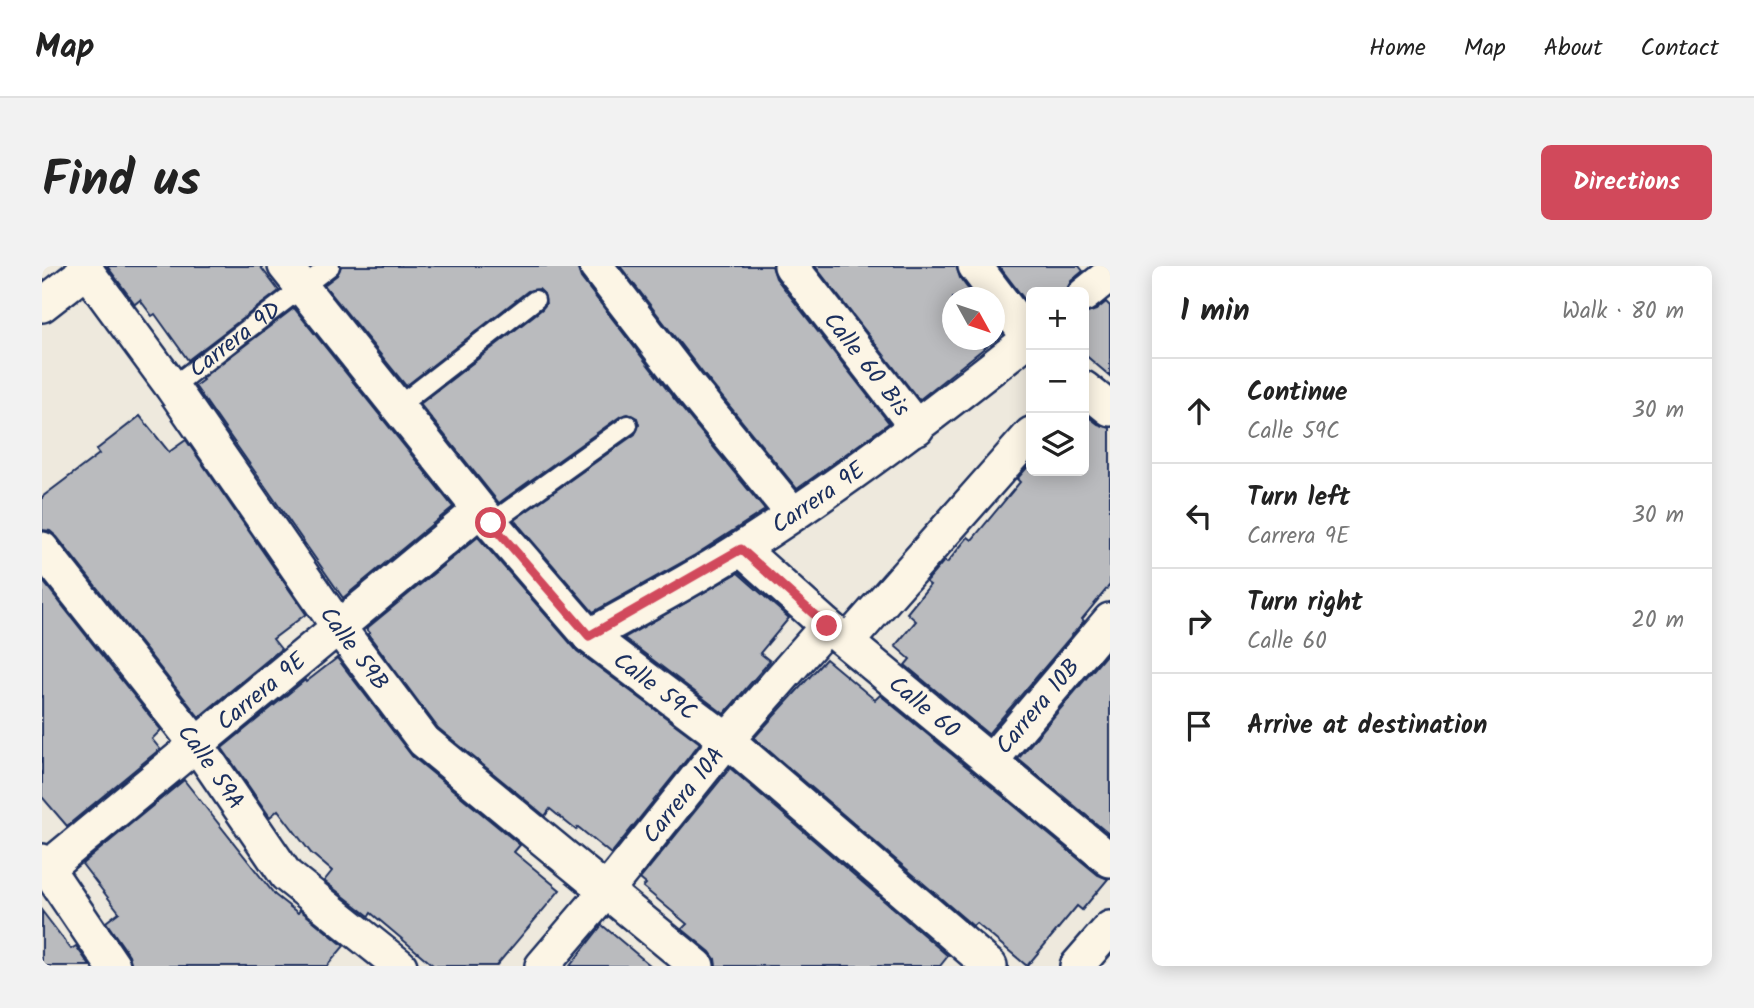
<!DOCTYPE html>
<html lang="en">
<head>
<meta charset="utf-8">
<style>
	:root { --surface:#fff; --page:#f2f2f2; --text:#222; --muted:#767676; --line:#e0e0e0; --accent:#d1495b }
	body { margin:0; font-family:Kalam,sans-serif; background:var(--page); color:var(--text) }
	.controls { position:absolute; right:21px; top:21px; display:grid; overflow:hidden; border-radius:10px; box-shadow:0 4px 18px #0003 }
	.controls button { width:63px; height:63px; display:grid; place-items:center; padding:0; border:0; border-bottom:2px solid var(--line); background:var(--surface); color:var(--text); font:35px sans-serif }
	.compass { position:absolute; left:900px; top:21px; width:63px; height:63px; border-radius:50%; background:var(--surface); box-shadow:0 4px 18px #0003; rotate:130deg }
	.stop { position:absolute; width:21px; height:21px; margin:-16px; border:5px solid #d1495b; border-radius:50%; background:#fff }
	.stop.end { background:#d1495b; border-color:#fff; box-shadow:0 2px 7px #0008 }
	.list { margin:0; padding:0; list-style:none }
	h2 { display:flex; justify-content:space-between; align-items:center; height:91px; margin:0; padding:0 28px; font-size:30px }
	h2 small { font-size:23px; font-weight:400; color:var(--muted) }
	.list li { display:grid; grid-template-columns:46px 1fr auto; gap:21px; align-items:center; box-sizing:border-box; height:105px; padding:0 28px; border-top:2px solid var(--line) }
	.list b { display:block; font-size:26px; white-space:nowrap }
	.list p { margin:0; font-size:23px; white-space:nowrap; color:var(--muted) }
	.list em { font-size:23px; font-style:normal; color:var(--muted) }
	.icon { flex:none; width:38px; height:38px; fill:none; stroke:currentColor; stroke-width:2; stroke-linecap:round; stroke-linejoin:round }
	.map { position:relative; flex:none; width:1068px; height:700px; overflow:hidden; border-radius:10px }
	header { display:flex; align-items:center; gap:42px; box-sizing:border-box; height:98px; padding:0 35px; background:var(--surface); border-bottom:2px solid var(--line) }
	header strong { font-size:33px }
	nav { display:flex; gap:38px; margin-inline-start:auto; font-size:24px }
	.intro { display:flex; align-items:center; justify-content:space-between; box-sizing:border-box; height:168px; padding:0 42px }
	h1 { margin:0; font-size:49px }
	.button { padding:18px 32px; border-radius:10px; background:var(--accent); color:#fff; font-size:24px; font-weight:700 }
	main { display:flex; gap:42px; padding:0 42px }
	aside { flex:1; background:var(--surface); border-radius:10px; box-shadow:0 4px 18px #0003 }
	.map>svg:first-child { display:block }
	.building { fill:#babbbe; stroke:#1b2f5e; stroke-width:2 }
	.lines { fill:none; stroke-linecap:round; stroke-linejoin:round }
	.lane-casing { stroke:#1b2f5e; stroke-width:23 }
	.street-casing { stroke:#1b2f5e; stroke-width:38 }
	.lane { stroke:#fcf5e5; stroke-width:18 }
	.street { stroke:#fcf5e5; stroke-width:33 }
	.route { stroke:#d1495b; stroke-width:9 }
	.labels { text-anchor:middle; stroke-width:7; stroke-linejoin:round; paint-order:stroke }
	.street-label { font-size:24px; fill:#1b2f5e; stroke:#fcf5e5 }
</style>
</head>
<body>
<header>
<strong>Map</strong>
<nav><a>Home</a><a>Map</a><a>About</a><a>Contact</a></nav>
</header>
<div class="intro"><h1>Find us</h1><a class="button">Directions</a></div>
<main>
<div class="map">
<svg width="1068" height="700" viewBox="0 0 1068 700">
	<rect width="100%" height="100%" fill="#eee9dd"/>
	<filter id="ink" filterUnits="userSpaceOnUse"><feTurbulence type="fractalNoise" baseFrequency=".0143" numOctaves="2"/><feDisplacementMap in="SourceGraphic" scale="14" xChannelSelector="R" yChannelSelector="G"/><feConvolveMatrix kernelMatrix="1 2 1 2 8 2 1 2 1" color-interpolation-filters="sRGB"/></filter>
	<g filter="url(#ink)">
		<!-- building -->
		<g class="building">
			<polygon points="65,0 218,0 237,25 146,94 113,48 110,50 98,34 93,38"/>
			<polygon points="299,0 535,0 539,12 633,134 723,244 653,289 551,346 472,254 593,168 597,159 595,152 586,148 579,150 457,237 378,138 500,43 504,38 502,28 497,23 486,25 364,120 282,19 295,9"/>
			<polygon points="578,0 730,0 734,12 847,157 755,223 663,110"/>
			<polygon points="773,0 914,0 918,12 933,32 911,32 911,74 953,74 953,58 960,68 877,134"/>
			<polygon points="957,0 1037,0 1041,5 1029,15 1024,26 989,26 989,42"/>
			<polygon points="1064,36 1068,40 1068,110 1042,88 1042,48 1054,44"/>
			<polygon points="252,42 411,241 301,332 153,120 161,114 160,112"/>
			<polygon points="1044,149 1056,158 1068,162 1068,319 1040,353 1042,355 946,468 863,399 868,393 853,380 874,355 865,347 888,319 884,316 902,295 905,297 926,271 930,274 978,216 975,213 989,197 989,205 1042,205 1042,152"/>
			<polygon points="98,150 127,186 144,174 264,348 231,373 239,383 157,451 15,271 8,265 0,264 0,231 57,188 54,184"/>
			<polygon points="436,271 535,385 658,477 569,588 536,561 534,564 508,543 503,550 396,462 326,368 328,367 324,363"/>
			<polygon points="696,307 747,352 718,387 728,395 682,448 582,372"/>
			<polygon points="0,314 119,464 110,473 118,483 25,560 0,531"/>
			<polygon points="1068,384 1068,569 976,493"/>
			<polygon points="295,392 370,490 478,579 472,586 518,624 454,700 392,700 329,647 327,650 282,615 290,605 269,587 236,544 228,551 180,482 263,414 264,416"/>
			<polygon points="784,393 833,434 838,429 1056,609 1066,613 1040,644 1035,640 985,700 934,657 931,660 712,472"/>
			<polygon points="688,502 906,690 898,700 674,700 673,693 668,686 640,663 645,658 601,621 604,618 598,613"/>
			<polygon points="142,514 233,629 256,647 258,644 302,680 285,700 90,700 87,689 64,656 77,646 40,598"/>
			<polygon points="0,645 29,683 34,680 48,700 0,700"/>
			<polygon points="560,659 609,700 528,700"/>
		</g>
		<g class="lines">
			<defs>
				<g id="lane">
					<path id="s1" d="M130,121L288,0"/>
					<polyline points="355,141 493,34"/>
					<polyline points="449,257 586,159"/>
				</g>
				<g id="street">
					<path id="s2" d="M41,0L130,121L297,362L382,475L655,700"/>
					<path id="s3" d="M243,0L438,244L547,370L685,474L948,700"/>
					<polyline points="554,0 648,122 751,248"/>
					<path id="s4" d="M749,0L875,162"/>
					<polyline points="933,0 989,74"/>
					<polyline points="1042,29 1068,8"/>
					<polyline points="0,39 45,4"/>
					<polyline points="1042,122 1068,143"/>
					<path id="s5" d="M0,283L155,479L244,609L358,700"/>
					<path id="s6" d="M699,283L785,360L1068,594"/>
					<path id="s7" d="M547,370C598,341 651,314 700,282C801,218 896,145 989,71"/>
					<polyline points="806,375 989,168"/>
					<path id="s8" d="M949,495L1068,354"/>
					<polyline points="0,595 71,700"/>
					<path id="s9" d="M0,606L438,244"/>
					<path id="s10" d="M500,700L565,624L685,474L785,360"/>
					<polyline points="1035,700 1068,662"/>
				</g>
			</defs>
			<!-- lane casing -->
			<use href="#lane" class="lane-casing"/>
			<!-- street casing -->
			<use href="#street" class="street-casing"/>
			<!-- lane -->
			<use href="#lane" class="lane"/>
			<!-- street -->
			<use href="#street" class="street"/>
		</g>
	</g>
	<g class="lines" filter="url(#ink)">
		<!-- route -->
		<polyline class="route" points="449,257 547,370 699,283 785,360"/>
	</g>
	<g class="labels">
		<!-- street labels -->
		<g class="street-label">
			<text dy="8" stroke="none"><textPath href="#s1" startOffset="79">Carrera 9D</textPath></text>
			<text dy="8" stroke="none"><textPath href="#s4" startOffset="124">Calle 60 Bis</textPath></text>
			<text dy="8" stroke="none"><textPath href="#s7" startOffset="268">Carrera 9E</textPath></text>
			<text dy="8" stroke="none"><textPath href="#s2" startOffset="469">Calle 59B</textPath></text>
			<text dy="8" stroke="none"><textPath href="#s3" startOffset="562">Calle 59C</textPath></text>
			<text dy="8" stroke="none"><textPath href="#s9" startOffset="284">Carrera 9E</textPath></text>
			<text dy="8" stroke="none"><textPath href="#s6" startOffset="242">Calle 60</textPath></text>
			<text dy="8" stroke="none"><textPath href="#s8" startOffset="72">Carrera 10B</textPath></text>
			<text dy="8" stroke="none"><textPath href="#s5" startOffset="276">Calle 59A</textPath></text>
			<text dy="8" stroke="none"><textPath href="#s10" startOffset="222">Carrera 10A</textPath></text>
		</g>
	</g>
</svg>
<div class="controls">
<button>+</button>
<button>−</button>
<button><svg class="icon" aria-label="layers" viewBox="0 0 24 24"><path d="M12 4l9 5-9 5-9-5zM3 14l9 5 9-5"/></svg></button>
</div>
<svg class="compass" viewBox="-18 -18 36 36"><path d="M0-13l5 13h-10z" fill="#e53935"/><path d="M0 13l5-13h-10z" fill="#767676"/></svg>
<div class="stop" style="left:449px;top:257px"></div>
<div class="stop end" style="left:785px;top:360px"></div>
</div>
<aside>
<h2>1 min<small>Walk · 80 m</small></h2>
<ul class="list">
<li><svg class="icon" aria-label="ahead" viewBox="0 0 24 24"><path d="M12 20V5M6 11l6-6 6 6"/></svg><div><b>Continue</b><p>Calle 59C</p></div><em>30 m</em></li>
<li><svg class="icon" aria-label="left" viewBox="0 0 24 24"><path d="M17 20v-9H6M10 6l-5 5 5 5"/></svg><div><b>Turn left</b><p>Carrera 9E</p></div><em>30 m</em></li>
<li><svg class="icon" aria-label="right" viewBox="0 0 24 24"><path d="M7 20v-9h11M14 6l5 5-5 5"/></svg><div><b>Turn right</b><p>Calle 60</p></div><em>20 m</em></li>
<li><svg class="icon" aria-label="arrive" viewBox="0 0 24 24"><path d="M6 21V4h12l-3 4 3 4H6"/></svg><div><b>Arrive at destination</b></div></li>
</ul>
</aside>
</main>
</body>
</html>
